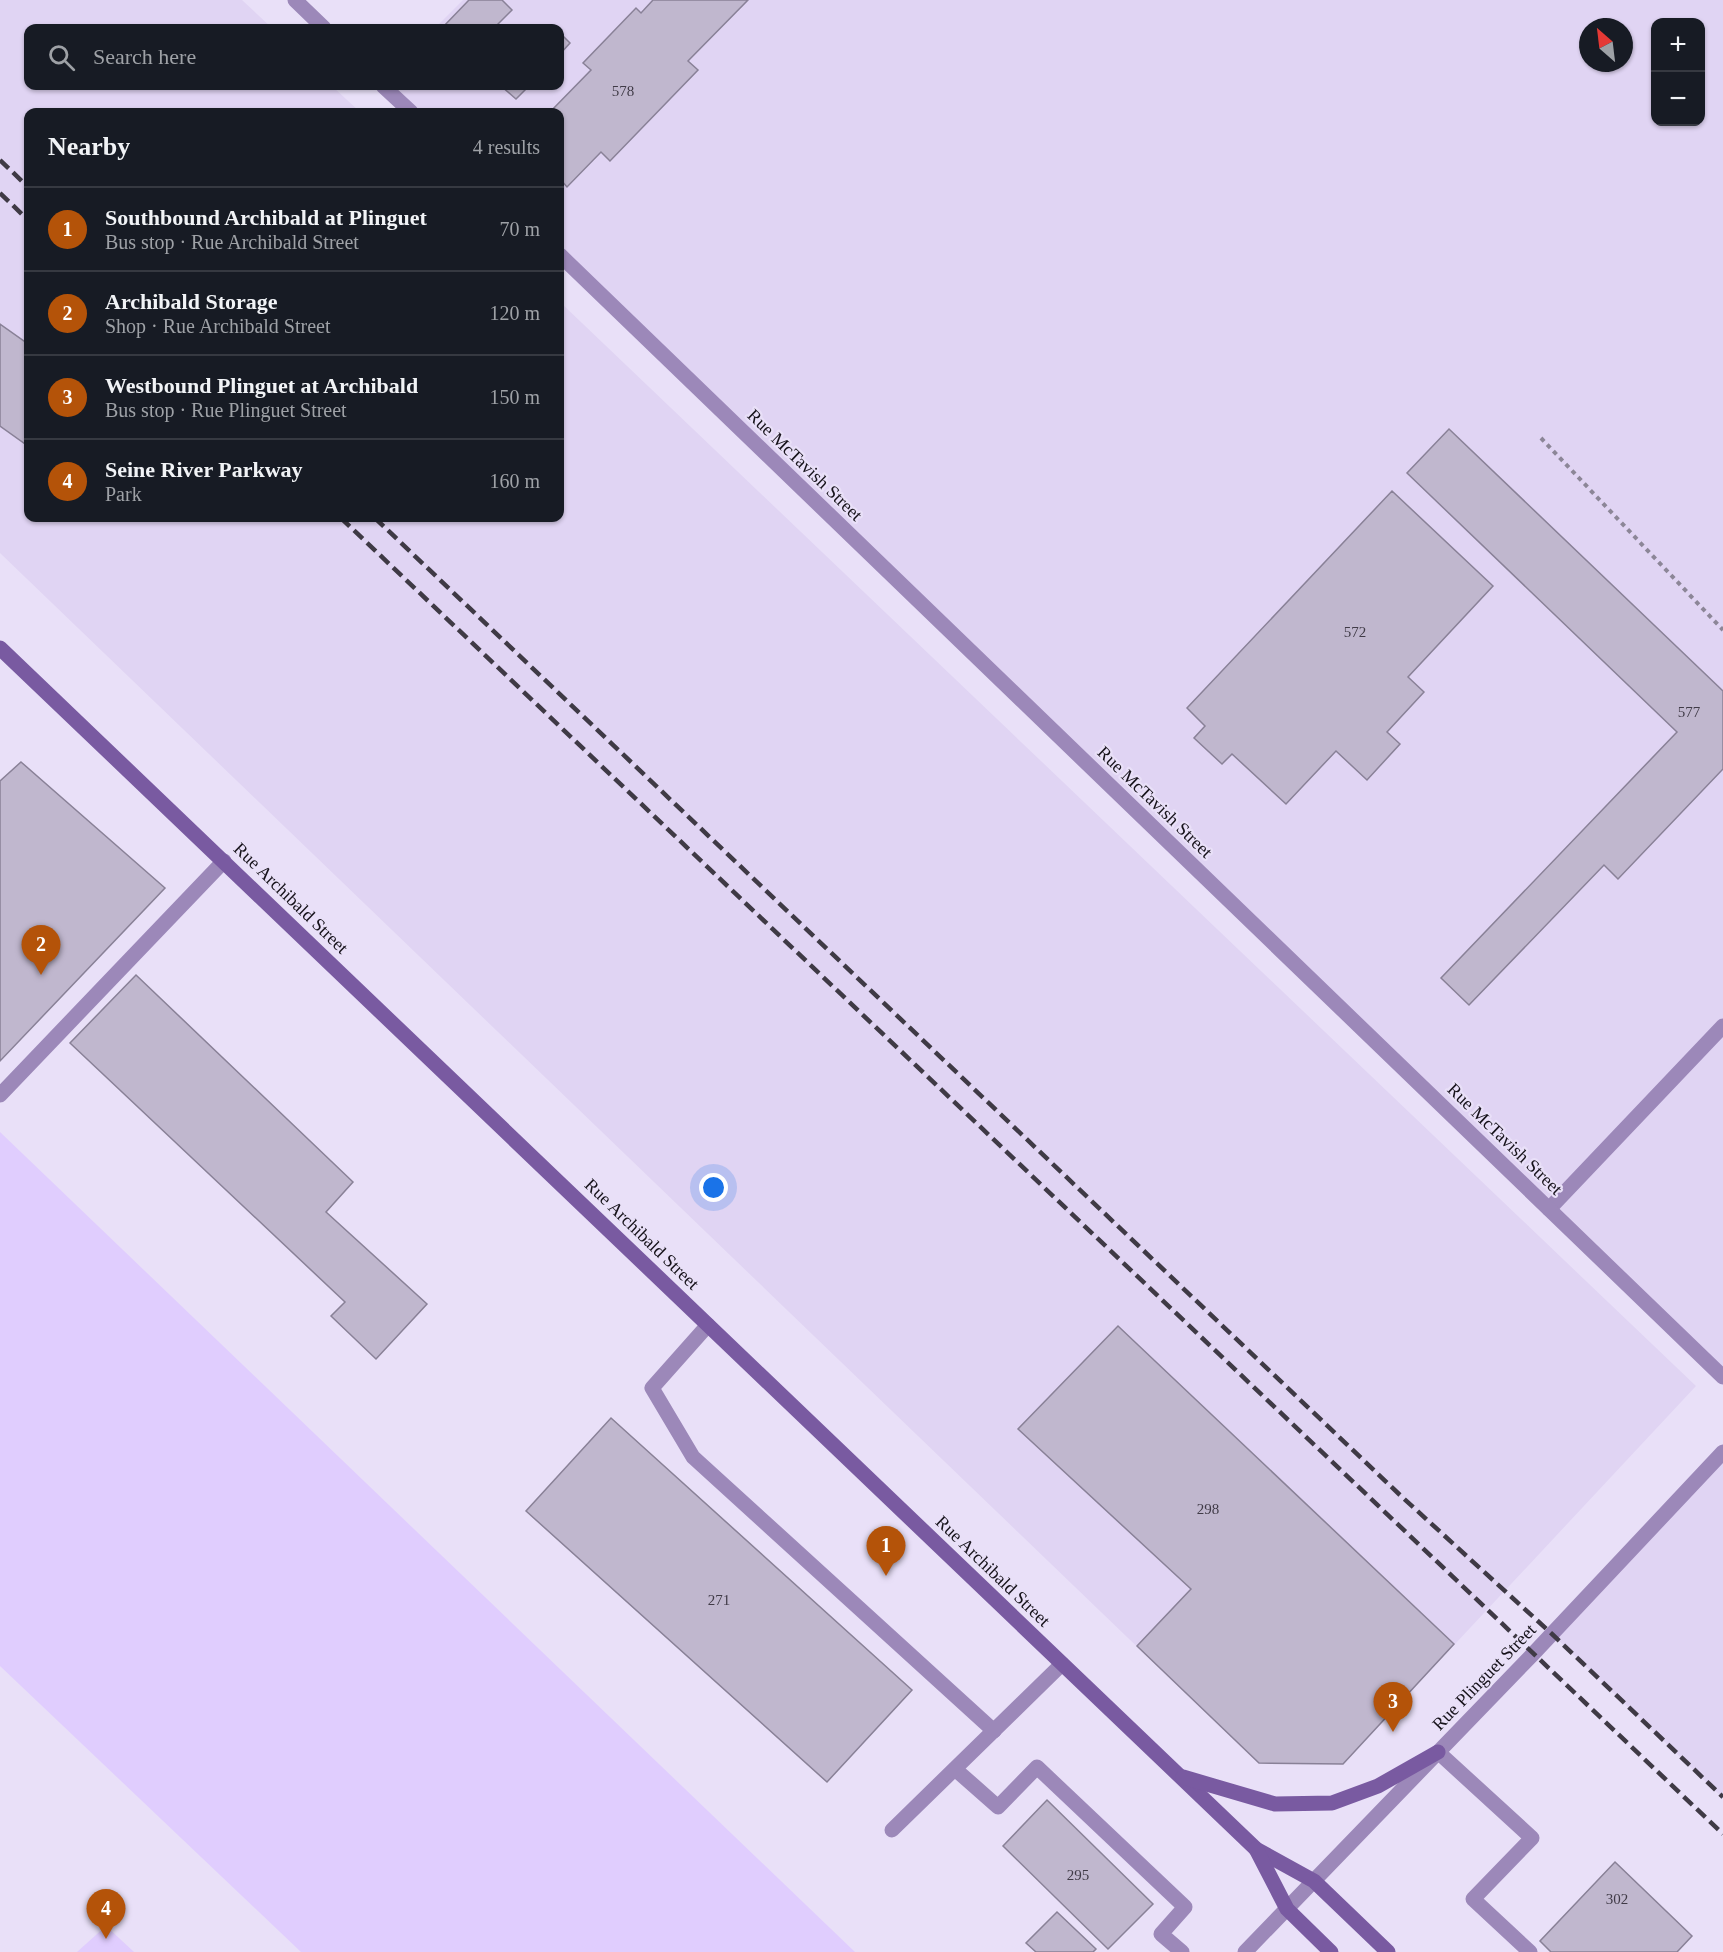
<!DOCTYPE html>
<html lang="en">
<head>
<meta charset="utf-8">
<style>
	:root { --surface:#171b24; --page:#20242c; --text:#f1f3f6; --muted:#9ea1a6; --line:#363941; --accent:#b45309 }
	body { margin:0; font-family:"Times New Roman",serif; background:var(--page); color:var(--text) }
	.controls { position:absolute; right:18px; top:18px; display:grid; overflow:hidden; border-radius:12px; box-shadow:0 2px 4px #0004 }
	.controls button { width:54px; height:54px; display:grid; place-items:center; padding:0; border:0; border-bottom:2px solid var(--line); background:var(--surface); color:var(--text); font:30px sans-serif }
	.compass { position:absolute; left:1579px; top:18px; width:54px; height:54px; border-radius:50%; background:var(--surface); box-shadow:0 2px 4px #0004; rotate:332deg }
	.you { position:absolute; left:714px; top:1188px; width:21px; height:21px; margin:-15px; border:4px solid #fff; border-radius:50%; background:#1a73e8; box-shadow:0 0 0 9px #1a73e833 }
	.badge { display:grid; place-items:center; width:39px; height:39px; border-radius:50%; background:var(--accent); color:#fff; font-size:20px; font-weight:700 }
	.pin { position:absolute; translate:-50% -50px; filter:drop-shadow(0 2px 3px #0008) }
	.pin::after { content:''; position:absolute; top:32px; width:21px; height:18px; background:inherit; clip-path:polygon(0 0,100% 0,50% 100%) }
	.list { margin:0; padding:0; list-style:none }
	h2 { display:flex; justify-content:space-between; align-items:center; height:78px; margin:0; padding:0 24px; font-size:26px }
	h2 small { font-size:20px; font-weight:400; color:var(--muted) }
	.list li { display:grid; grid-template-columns:39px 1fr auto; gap:18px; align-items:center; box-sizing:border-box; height:84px; padding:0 24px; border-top:2px solid var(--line) }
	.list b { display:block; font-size:22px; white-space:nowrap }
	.list p { margin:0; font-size:20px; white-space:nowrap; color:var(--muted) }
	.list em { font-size:20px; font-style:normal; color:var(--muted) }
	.icon { flex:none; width:33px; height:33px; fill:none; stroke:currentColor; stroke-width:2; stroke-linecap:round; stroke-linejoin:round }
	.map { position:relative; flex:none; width:1723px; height:1952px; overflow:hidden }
	.search { position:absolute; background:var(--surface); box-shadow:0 2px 4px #0004; left:24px; top:24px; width:540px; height:66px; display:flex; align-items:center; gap:15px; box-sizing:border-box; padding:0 21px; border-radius:12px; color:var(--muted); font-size:22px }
	.panel { position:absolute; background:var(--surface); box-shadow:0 2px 4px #0004; left:24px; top:108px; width:540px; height:414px; border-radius:12px }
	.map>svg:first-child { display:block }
	.built { fill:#e0d4f3; fill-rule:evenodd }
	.green { fill:#e0cdfe }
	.building { fill:#c0b7ce; stroke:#898197; stroke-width:1.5 }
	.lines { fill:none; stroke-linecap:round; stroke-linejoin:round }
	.path { stroke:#8c8697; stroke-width:4; stroke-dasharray:4.5 4.5; stroke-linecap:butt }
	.service { stroke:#9c88b9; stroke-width:15 }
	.minor { stroke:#9c88b9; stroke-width:15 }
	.secondary { stroke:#795aa1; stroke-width:15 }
	.rail { stroke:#3f3a45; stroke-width:4.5; stroke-dasharray:12 6; stroke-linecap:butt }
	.labels { text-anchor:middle; stroke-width:4.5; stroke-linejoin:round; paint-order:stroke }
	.number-label { font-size:15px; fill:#403b47 }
	.street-label { font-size:18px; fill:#16121a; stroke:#e9e0f8 }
</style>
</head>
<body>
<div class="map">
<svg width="1723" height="1952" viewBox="0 0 1723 1952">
	<rect width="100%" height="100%" fill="#e9e0f8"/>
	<!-- built -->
	<g class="built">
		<polygon points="0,0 242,0 272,28 28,28 28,86 332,86 360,112 28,112 28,518 560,518 560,302 1696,1386 1343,1764 1258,1763 0,553"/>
		<path d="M463,0H1723V1377L560,255V112H411L383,86H560V28H435ZM1656,22H1700V122H1656ZM1588,27H1624V63H1588Z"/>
		<polygon points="1723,1452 1723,1798 1552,1634"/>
	</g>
	<!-- green -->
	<g class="green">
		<polygon points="0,1132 855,1952 301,1952 0,1666"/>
		<polygon points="106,1926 134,1952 77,1952"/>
	</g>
	<!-- building -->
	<g class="building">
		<polygon points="469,0 502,0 512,10 494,28 442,28"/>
		<polygon points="653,0 748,0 688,61 698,70 610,161 601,152 567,187 560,179 560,112 550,112 591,70 583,63 636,8 641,13"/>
		<polygon points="560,33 570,43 560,54"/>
		<polygon points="501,86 529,86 516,99"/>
		<polygon points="0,324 28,344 28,446 0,426"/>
		<polygon points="1449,429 1723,691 1723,769 1618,879 1604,865 1469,1005 1441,978 1677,732 1407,473"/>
		<polygon points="1392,491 1493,586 1408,677 1424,692 1387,732 1400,744 1367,780 1336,751 1286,804 1232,754 1222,764 1194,738 1205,726 1187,708"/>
		<polygon points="21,762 165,888 0,1061 0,781"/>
		<polygon points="136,975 353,1182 326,1212 427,1304 376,1359 331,1316 345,1302 70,1043"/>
		<polygon points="1118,1326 1454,1644 1343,1764 1259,1763 1137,1646 1191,1589 1018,1429"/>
		<polygon points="611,1418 912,1690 827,1782 526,1511"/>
		<polygon points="1047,1800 1153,1904 1108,1949 1003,1846"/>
		<polygon points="1615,1862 1692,1936 1677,1952 1551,1952 1540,1941"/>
		<polygon points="1057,1912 1096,1949 1093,1952 1036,1952 1026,1943"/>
	</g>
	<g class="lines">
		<!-- path -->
		<polyline class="path" points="1541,438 1723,630"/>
		<!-- service -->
		<g class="service">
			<polyline points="0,1095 224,861"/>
			<polyline points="1549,1209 1723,1026"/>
			<polyline points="708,1325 652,1388 693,1457 994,1731"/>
			<polyline points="1438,1752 1532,1838 1473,1899 1530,1952"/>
			<polyline points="955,1769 998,1807 1037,1767 1185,1907 1161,1934 1182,1952"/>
			<polyline points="892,1830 1062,1664"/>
		</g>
		<!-- minor -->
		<g class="minor">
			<polyline points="295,0 324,28"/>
			<polyline points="383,86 411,112"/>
			<polyline points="560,255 1723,1377"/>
			<polyline points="1245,1952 1533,1654 1723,1452"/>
		</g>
		<!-- secondary -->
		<g class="secondary">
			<polyline points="0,648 1256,1849 1314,1881 1388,1952"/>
			<polyline points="1183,1777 1275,1804 1332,1803 1378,1786 1438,1752"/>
			<polyline points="1256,1849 1287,1909 1331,1952"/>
		</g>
		<!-- rail -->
		<g class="rail">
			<polyline points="0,160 28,187"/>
			<polyline points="0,193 28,220"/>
			<polyline points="341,518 1723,1834"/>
			<polyline points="375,518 1401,1496 1552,1634 1723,1797"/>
		</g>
	</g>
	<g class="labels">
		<!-- number labels -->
		<g class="number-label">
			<text x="623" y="96">578</text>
			<text x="1355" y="637">572</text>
			<text x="1689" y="717">577</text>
			<text x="1208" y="1514">298</text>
			<text x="719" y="1605">271</text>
			<text x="1078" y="1880">295</text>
			<text x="1617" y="1904">302</text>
		</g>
		<!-- street labels -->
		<g class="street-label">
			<text transform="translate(805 465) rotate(44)" y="6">Rue McTavish Street</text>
			<text transform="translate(1155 802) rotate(44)" y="6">Rue McTavish Street</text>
			<text transform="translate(291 898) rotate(44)" y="6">Rue Archibald Street</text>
			<text transform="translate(1505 1139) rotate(44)" y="6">Rue McTavish Street</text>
			<text transform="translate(642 1234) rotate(44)" y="6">Rue Archibald Street</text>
			<text transform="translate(993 1571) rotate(44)" y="6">Rue Archibald Street</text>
			<text transform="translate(1484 1677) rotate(-46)" y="6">Rue Plinguet Street</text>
		</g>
	</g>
</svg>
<div class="controls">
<button>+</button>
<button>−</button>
</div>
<svg class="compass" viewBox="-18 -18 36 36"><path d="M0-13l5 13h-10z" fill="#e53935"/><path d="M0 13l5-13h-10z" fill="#9ea1a6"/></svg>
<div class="you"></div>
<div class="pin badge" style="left:886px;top:1576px">1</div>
<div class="pin badge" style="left:41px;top:975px">2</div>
<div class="pin badge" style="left:1393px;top:1732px">3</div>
<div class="pin badge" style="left:106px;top:1939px">4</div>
<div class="search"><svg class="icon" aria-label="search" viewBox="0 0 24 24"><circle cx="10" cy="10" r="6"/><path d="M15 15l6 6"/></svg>Search here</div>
<section class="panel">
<h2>Nearby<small>4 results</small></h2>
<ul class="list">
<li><span class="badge">1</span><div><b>Southbound Archibald at Plinguet</b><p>Bus stop · Rue Archibald Street</p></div><em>70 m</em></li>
<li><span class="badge">2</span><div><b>Archibald Storage</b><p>Shop · Rue Archibald Street</p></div><em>120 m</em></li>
<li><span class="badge">3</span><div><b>Westbound Plinguet at Archibald</b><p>Bus stop · Rue Plinguet Street</p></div><em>150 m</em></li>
<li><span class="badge">4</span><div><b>Seine River Parkway</b><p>Park</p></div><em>160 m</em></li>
</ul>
</section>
</div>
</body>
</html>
